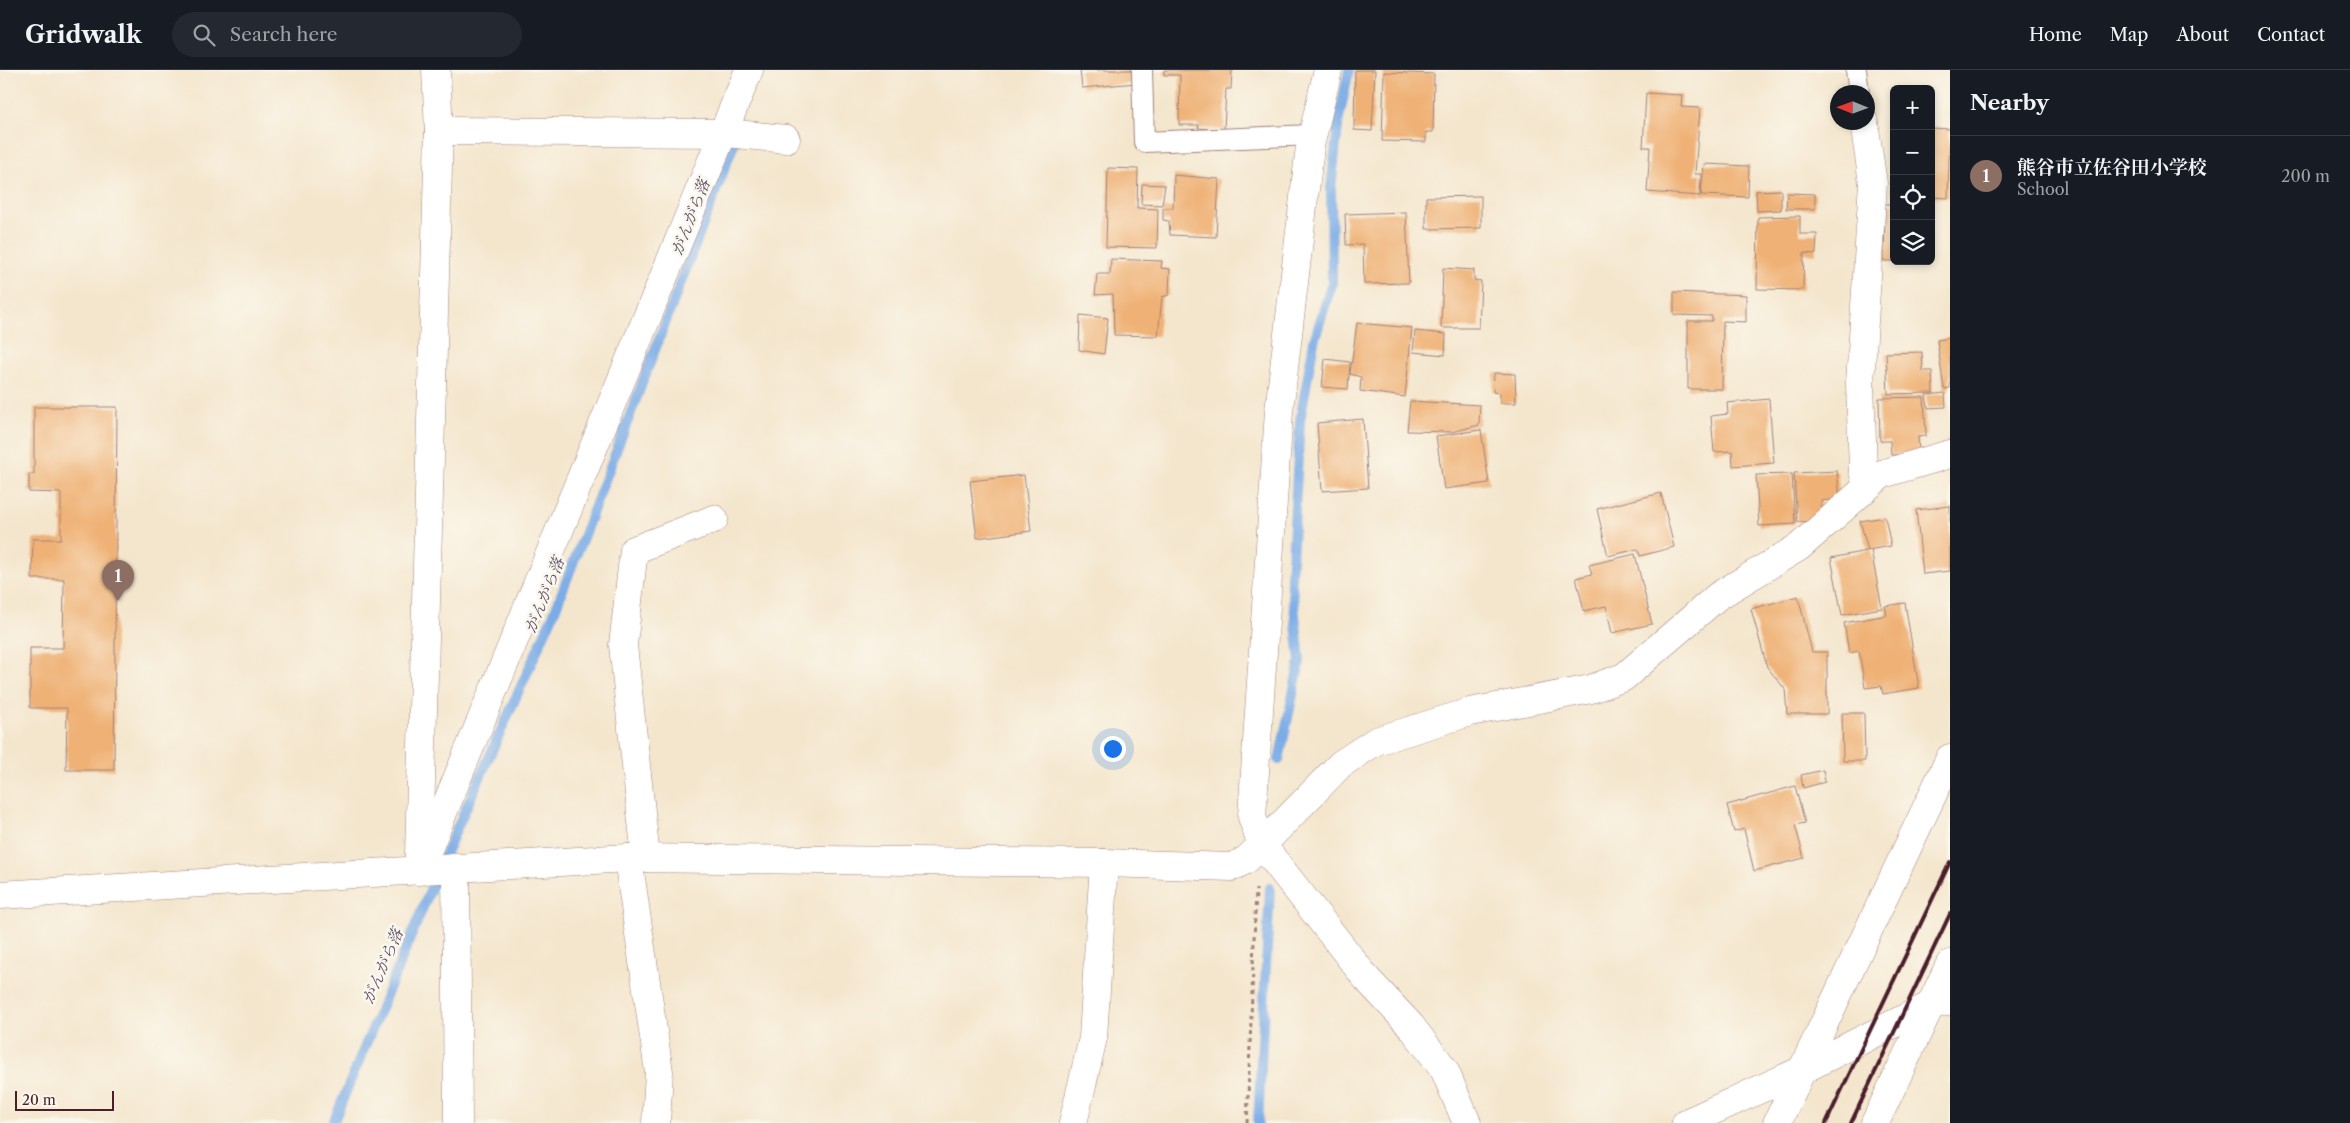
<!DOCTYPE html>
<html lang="en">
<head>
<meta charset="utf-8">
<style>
	:root { --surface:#171b24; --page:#242831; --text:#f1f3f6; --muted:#9ea1a6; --line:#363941; --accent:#c8321e }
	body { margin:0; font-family:"Libre Caslon Text","Noto Serif JP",serif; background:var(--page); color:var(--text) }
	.controls { position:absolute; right:15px; top:15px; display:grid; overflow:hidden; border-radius:8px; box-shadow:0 2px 8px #0003 }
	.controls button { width:45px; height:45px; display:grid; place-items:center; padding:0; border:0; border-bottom:1px solid var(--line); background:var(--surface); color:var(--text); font:25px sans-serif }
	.compass { position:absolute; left:1830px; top:15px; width:45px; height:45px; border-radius:50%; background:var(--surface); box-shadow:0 2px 8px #0003; rotate:271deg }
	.scale { position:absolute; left:15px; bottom:12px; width:99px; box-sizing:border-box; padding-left:5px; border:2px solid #4a1f2b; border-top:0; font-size:14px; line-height:18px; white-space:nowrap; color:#4a1f2b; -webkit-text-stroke:4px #fbf7ec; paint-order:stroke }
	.you { position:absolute; left:1112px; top:678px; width:18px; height:18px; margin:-12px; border:4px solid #fff; border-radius:50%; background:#1a73e8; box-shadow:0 0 0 8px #1a73e833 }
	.badge { display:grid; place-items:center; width:32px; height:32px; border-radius:50%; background:var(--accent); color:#fff; font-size:16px; font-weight:700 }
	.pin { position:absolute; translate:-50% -41px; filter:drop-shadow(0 1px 2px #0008) }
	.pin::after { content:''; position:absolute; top:26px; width:18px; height:15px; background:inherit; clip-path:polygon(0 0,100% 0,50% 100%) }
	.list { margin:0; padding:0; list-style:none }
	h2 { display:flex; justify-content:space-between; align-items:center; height:65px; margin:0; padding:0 20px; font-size:21px }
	h2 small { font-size:16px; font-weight:400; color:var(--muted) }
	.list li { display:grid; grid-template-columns:32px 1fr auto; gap:15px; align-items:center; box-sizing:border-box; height:80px; padding:0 20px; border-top:1px solid var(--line) }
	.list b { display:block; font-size:19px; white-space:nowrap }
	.list p { margin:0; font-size:16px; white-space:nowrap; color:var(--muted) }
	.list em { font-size:16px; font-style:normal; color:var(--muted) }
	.icon { flex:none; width:28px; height:28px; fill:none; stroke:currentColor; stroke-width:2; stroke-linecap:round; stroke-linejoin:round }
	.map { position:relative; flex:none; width:1950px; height:1053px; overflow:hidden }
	header { display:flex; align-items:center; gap:30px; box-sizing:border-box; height:70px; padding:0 25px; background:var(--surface); border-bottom:1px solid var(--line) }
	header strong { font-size:24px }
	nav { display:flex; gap:28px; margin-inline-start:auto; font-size:18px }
	.search { width:350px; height:45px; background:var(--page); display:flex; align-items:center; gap:12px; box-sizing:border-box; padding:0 18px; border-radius:28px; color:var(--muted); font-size:19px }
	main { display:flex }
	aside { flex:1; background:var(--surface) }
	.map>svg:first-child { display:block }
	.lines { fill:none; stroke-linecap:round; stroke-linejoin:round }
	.stream { stroke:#7aace6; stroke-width:10 }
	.building { fill:#efb175 }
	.service-casing { stroke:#9f827c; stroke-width:22 }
	.minor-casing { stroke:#9f827c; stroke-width:29 }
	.path { stroke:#9f827c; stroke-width:3; stroke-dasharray:4 4; stroke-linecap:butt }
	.service { stroke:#fff; stroke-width:20 }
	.minor { stroke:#fff; stroke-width:28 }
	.rail { stroke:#4a1f2b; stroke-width:4 }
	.labels { text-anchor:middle; stroke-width:5; stroke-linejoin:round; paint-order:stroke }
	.water-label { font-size:16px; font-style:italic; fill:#5b506c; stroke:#fbf7ec }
</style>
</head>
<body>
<header>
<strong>Gridwalk</strong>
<div class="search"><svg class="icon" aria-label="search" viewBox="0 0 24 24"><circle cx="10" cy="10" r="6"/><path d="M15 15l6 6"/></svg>Search here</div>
<nav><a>Home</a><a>Map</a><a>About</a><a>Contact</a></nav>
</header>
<main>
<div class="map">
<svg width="1950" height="1053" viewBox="0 0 1950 1053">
	<rect width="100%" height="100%" fill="#fbf7ec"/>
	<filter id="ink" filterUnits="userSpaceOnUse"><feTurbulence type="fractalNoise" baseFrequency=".02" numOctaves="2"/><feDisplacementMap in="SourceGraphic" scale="10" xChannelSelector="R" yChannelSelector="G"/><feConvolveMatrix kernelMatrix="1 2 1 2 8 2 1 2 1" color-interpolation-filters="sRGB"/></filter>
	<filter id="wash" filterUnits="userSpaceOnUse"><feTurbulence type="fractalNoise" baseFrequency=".0096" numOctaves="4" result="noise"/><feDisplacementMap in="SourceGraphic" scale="20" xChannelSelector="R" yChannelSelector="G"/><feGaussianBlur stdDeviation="1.12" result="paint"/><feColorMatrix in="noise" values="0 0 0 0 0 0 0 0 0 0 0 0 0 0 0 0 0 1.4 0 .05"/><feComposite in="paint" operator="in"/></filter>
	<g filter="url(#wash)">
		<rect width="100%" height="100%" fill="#f4e6cd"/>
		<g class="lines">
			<!-- stream -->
			<g class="stream">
				<polyline points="1279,690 1300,591 1291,508 1300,351 1314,271 1332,213 1331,118 1339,48 1349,0"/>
				<polyline points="333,1053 444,787 554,543 737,66"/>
				<polyline points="1258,1053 1270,818"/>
			</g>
		</g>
		<g id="blocks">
			<!-- building -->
			<g class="building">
				<polygon points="1080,0 1134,0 1136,13 1082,18"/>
				<polygon points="1164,0 1232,0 1231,19 1226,19 1224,60 1198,58 1199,55 1179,55 1180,5 1164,5"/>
				<polygon points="1355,0 1375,0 1372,61 1354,60"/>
				<polygon points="1384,2 1434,4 1433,62 1426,62 1426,72 1382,71"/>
				<polygon points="1646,23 1682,25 1681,37 1700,38 1695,104 1701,104 1700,126 1647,122 1650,77 1643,77"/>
				<polygon points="1931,58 1950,59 1948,128 1931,127"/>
				<polygon points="1704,94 1749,96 1748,127 1701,125"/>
				<polygon points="1892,94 1894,94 1894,125 1891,125"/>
				<polygon points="1108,98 1138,99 1137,138 1158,139 1157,178 1106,177"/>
				<polygon points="1174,105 1219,109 1216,167 1170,165 1169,151 1163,150 1163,138 1173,138"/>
				<polygon points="1142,114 1165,115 1162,135 1141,134"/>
				<polygon points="1781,120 1781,140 1757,141 1756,121"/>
				<polygon points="1787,123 1815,124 1815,139 1786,139"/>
				<polygon points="1481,126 1481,158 1426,159 1426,127"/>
				<polygon points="1885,134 1894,134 1894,191 1884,191"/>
				<polygon points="1406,142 1409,213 1364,214 1363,174 1346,175 1345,144"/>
				<polygon points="1800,146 1800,164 1817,164 1816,184 1804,183 1803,220 1757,219 1758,147"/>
				<polygon points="1111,189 1162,191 1161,198 1170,199 1169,225 1162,227 1158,266 1114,265 1113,224 1095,225 1097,204 1110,204"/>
				<polygon points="1443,198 1474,200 1474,210 1481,211 1479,258 1441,258"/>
				<polygon points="1674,222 1746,225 1746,252 1723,251 1722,319 1688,319 1688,251 1712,251 1712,246 1674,245"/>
				<polygon points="1080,245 1108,248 1104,284 1079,280"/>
				<polygon points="1357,253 1412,258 1405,327 1360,321 1361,307 1350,304"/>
				<polygon points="1415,261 1446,264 1445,285 1413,282"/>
				<polygon points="1950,268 1950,318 1944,319 1937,270"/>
				<polygon points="1922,282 1923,301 1932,301 1933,323 1888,324 1886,283"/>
				<polygon points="1325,289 1350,292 1348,319 1322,317"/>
				<polygon points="1494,303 1515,304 1516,333 1500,333 1500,323 1493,322"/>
				<polygon points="1945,323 1946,337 1928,338 1926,325"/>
				<polygon points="1924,327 1926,366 1918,367 1919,384 1891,385 1890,371 1880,371 1879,328"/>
				<polygon points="1769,329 1774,393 1733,396 1732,381 1714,382 1711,346 1728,344 1727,333"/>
				<polygon points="1410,331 1480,335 1479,355 1452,362 1407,361"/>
				<polygon points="34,337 117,337 114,700 66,700 67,638 30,638 30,578 63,578 64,509 32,509 33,469 61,469 61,423 29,422 29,404 34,404"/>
				<polygon points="1363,349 1368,418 1322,421 1317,353"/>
				<polygon points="1481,360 1489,413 1444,419 1436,366"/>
				<polygon points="1837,401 1840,429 1821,431 1822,451 1797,452 1794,403"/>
				<polygon points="1792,404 1795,454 1759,456 1756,405"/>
				<polygon points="1024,405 1031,461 977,468 970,411"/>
				<polygon points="1661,423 1674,477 1640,486 1638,479 1608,486 1597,439"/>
				<polygon points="1950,436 1950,501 1923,504 1916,440"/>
				<polygon points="1885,447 1891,476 1868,480 1860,451"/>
				<polygon points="1871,480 1882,538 1842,545 1831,488"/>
				<polygon points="1635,484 1652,554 1612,563 1606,536 1584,541 1576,508 1592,504 1589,495"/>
				<polygon points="1798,526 1812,582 1827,582 1827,644 1787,644 1785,619 1767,597 1751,539"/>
				<polygon points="1905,533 1919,618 1883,624 1881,616 1865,618 1859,581 1849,583 1844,553 1887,545 1885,536"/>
				<polygon points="1842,643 1864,643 1865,691 1843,691"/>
				<polygon points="1823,700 1825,712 1803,718 1801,705"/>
				<polygon points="1795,716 1805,753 1795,755 1804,788 1754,801 1744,759 1734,762 1727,735"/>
			</g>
		</g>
	</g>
	<g filter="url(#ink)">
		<use href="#blocks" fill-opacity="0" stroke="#9f827c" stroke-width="1"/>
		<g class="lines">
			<defs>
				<g id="service">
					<polyline points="1142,0 1144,72 1313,65"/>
					<polyline points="1856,0 1859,22"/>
				</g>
				<g id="minor">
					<polyline points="1328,0 1310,76 1279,341 1252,747 1262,775 1367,909 1411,956 1444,999 1467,1053"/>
					<polyline points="1864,52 1873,113 1860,313 1863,401 1867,416"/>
					<polyline points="439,61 726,63 786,69"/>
					<polyline points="419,785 439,61 436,0"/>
					<polyline points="628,788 659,1002 656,1053"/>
					<polyline points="646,788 623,575 634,480 714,449"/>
					<polyline points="456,797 458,1053"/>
					<polyline points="419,801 749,0"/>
					<polyline points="0,825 628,788 1104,793 1232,797 1246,790 1262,775 1341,694 1376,671 1470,642 1591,619 1624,607 1718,526 1799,477 1882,404 1950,384"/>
					<polyline points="1073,1053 1093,968 1104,793"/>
					<polyline points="1686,1053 1800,1001 1931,935 1950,931"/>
					<polyline points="1777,1053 1950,688"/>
					<polyline points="1875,1053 1950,894"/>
				</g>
			</defs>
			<!-- service casing -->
			<use href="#service" class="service-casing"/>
			<!-- minor casing -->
			<use href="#minor" class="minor-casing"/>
			<!-- path -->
			<polyline class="path" points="1247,1053 1256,819"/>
			<!-- service -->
			<use href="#service" class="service"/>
			<!-- minor -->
			<use href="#minor" class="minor"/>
			<!-- rail -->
			<g class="rail">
				<polyline points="1826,1053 1950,792"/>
				<polyline points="1851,1053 1950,844"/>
			</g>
		</g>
	</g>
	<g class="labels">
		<!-- water labels -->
		<g class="water-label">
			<text transform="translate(690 147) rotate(-69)" y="6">がんがら落</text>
			<text transform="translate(544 525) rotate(-68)" y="6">がんがら落</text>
			<text transform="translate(382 896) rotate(-67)" y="6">がんがら落</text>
		</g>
	</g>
</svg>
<div class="controls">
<button>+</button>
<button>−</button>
<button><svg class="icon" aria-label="locate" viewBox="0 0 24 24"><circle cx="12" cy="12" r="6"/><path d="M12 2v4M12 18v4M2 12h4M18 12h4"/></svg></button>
<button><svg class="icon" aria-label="layers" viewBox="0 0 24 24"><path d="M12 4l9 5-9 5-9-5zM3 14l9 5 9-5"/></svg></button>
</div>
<svg class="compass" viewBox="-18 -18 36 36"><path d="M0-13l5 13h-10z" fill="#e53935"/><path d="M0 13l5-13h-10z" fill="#9ea1a6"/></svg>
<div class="scale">20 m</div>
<div class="you"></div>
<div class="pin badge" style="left:118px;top:531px;background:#8d6e63">1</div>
</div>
<aside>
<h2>Nearby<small></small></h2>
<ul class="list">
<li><span class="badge" style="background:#8d6e63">1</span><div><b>熊谷市立佐谷田小学校</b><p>School</p></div><em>200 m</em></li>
</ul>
</aside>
</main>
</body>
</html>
